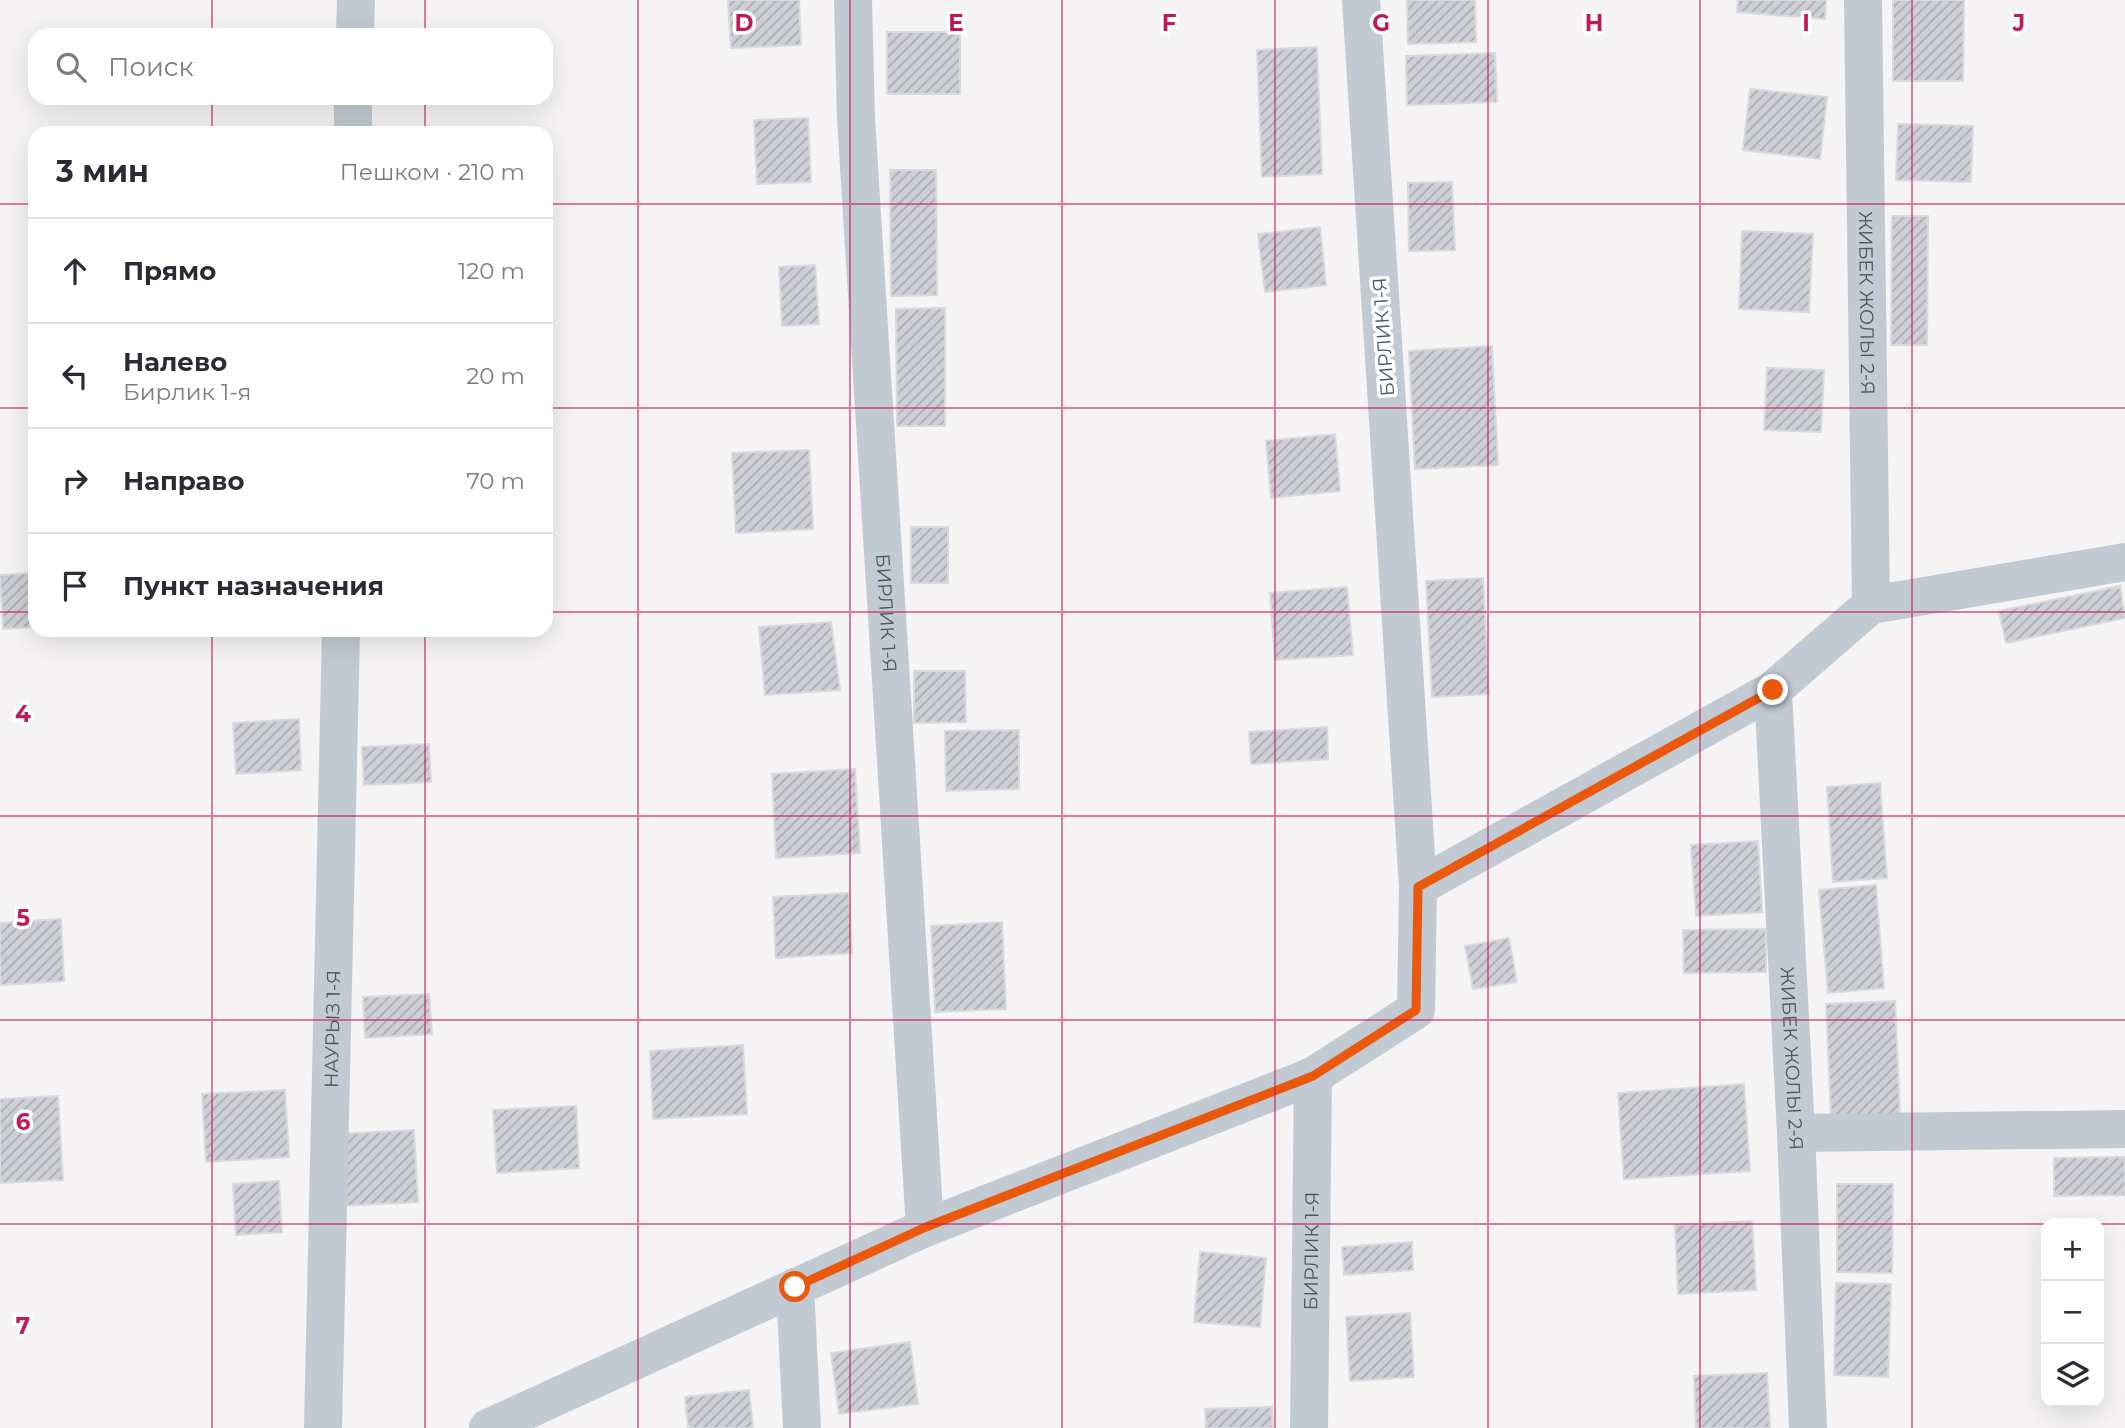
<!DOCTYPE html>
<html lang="ru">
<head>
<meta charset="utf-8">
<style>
	:root { --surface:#fff; --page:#f7f7f7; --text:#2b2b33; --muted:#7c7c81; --line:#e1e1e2 }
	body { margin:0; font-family:Montserrat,sans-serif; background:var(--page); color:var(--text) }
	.controls { position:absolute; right:21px; bottom:21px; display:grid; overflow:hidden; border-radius:14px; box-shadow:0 7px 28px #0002 }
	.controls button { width:63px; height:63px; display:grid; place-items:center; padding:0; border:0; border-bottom:2px solid var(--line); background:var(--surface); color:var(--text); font:35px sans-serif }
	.stop { position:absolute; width:21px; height:21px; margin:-16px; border:5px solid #ea580c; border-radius:50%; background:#fff }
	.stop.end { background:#ea580c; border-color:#fff; box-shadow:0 2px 7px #0008 }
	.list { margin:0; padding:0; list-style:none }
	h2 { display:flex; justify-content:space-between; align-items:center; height:91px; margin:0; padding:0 28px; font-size:30px }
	h2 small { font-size:23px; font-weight:400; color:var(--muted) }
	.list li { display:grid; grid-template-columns:46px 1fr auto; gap:21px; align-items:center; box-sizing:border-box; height:105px; padding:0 28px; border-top:2px solid var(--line) }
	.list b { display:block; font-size:26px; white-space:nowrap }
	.list p { margin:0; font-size:23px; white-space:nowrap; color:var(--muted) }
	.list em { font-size:23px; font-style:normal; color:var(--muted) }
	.icon { flex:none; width:38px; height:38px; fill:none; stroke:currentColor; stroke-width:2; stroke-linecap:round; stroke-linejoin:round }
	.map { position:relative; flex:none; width:2125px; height:1428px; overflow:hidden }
	.search { position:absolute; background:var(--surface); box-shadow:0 7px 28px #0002; left:28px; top:28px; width:525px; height:77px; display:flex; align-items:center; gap:18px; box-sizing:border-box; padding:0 24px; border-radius:21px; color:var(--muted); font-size:26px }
	.panel { position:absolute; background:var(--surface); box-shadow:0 7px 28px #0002; left:28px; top:126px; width:525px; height:511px; border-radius:21px }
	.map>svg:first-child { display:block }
	.building { fill:url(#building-hatch); stroke:#d7d9de; stroke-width:2 }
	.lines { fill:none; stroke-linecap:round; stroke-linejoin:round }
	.minor { stroke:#c1cad2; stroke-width:38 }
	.route { stroke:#ea580c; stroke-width:9 }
	.grid { fill:none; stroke:#c2185b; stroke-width:2; stroke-opacity:0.55 }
	.labels { text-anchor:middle; stroke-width:7; stroke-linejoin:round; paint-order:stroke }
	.street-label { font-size:19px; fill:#4a5661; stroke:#fff }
	.grid-label { font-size:23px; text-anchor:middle; font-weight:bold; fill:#c2185b; stroke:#fff; stroke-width:7; stroke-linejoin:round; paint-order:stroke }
</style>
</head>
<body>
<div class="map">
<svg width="2125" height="1428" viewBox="0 0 2125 1428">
	<defs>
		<pattern id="building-hatch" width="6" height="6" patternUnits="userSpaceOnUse" patternTransform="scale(1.75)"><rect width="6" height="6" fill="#cdcfd5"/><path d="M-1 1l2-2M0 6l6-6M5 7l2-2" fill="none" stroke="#a8abb0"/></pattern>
	</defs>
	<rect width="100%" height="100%" fill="#f5f3f3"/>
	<!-- building -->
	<g class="building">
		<polygon points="728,0 799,0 801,45 731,48"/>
		<polygon points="1407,0 1475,0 1476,42 1408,44"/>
		<polygon points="1738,0 1826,0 1825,19 1737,12"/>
		<polygon points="1893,0 1964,0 1963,81 1893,81"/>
		<rect x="887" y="32" width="73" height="62"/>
		<polygon points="1317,47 1322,174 1262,177 1257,50"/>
		<polygon points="1495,53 1497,102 1407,105 1406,56"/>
		<polygon points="1750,89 1827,97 1820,159 1743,150"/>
		<polygon points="808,118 811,182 757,184 754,120"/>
		<polygon points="1898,124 1973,126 1971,182 1896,180"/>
		<polygon points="890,170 936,170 937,295 891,296"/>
		<polygon points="1452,182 1455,250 1409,251 1408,183"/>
		<polygon points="1892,216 1928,216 1927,345 1891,345"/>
		<polygon points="1320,227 1326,285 1265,292 1258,234"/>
		<polygon points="1742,231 1813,234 1809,312 1739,309"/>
		<polygon points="815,265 819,324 782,326 779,267"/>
		<polygon points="945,308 945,426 897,426 896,309"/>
		<polygon points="1492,346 1498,465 1415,469 1409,351"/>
		<polygon points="1767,368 1824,370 1821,432 1764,430"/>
		<polygon points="1335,434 1340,491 1271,498 1266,441"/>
		<polygon points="809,450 813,529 736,533 732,453"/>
		<rect x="911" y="527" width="37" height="56"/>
		<polygon points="35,573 35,627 3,629 0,575"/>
		<polygon points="1483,578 1489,694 1432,697 1426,581"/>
		<polygon points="2120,586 2125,618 2006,643 1999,611"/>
		<polygon points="1347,587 1353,655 1275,660 1270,593"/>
		<polygon points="831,622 840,690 765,695 759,627"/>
		<polygon points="914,671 965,671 966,722 914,723"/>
		<polygon points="299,719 301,770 236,774 233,723"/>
		<polygon points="1327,727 1328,759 1251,764 1249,732"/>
		<polygon points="1019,730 1019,789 946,791 945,731"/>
		<polygon points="429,744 431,782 364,785 362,747"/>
		<polygon points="855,769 860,853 776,858 772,774"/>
		<polygon points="1880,783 1887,878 1833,882 1827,787"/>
		<polygon points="1758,841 1762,912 1696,916 1691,845"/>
		<polygon points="1876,885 1884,988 1828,993 1819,890"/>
		<polygon points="849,893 852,953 776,958 773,897"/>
		<polygon points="61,919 64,981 0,985 0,923"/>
		<polygon points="1002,922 1006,1009 935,1012 931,926"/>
		<polygon points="1766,929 1766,972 1684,973 1683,930"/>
		<polygon points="1509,938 1517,982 1473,989 1465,946"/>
		<polygon points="429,994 432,1034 365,1038 363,997"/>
		<polygon points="1895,1001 1900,1114 1831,1117 1826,1004"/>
		<polygon points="743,1045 747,1114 653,1119 650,1051"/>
		<polygon points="1744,1084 1750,1171 1624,1179 1618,1093"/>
		<polygon points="285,1090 289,1157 206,1162 202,1094"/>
		<polygon points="58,1096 63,1180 0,1183 0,1099"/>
		<polygon points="576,1106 579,1168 497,1173 493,1110"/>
		<polygon points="414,1130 418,1202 343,1206 339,1134"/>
		<polygon points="2125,1157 2125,1195 2054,1196 2054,1158"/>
		<polygon points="279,1181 282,1232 236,1235 233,1184"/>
		<polygon points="1837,1184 1893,1184 1892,1273 1837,1272"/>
		<polygon points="1752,1221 1756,1290 1678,1294 1675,1225"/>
		<polygon points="1412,1242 1413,1270 1344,1275 1342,1247"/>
		<polygon points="1200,1252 1266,1258 1260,1327 1194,1322"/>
		<polygon points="1836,1283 1891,1284 1888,1377 1834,1375"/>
		<polygon points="1410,1313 1414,1377 1350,1381 1346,1317"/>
		<polygon points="910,1342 918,1404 839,1414 831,1353"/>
		<polygon points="1767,1373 1770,1428 1696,1428 1694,1376"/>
		<polygon points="749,1390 753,1428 688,1428 685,1397"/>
		<polygon points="1272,1407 1273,1428 1206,1428 1205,1409"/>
	</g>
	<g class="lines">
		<!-- minor -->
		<g class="minor">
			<path id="s1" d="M853,0L856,118L925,1228"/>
			<path id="s2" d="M1863,0L1871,605"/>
			<polyline points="355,35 356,0"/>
			<polyline points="353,133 353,98"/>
			<path id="s3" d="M1773,690L1796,1133L1808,1428"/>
			<polyline points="1418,887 1773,690 1871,605 2125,562"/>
			<polyline points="1796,1133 2125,1129"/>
			<polyline points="795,1287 802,1428"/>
			<path id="s4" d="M323,1428L341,630"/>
			<polyline points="488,1428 925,1228 1313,1076 1416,1010 1418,887 1361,0"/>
			<path id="s5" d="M1309,1428L1313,1076"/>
		</g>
	</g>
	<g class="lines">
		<!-- route -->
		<polyline class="route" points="795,1287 926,1227 1313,1076 1416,1010 1418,887 1773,690"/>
	</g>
	<!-- grid -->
	<path class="grid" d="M212,0V35M425,0V35M638,0V1428M850,0V1428M1062,0V1428M1275,0V1428M1488,0V1428M1700,0V1428M1912,0V1428M212,98V133M425,98V133M0,204H35M546,204H2125M0,408H35M546,408H2125M0,612H35M546,612H2125M212,630V1428M425,630V1428M0,816H2125M0,1020H2125M0,1224H2046M2099,1224H2125"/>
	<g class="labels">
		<!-- street labels -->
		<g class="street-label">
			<text dy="7" stroke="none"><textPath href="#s2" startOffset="303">ЖИБЕК ЖОЛЫ 2-Я</textPath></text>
			<text transform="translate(1383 337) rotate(-94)" y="7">БИРЛИК 1-Я</text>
			<text dy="7" stroke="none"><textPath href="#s1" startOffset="614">БИРЛИК 1-Я</textPath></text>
			<text dy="7" stroke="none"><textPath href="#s4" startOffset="399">НАУРЫЗ 1-Я</textPath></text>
			<text dy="7" stroke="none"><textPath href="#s3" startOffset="369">ЖИБЕК ЖОЛЫ 2-Я</textPath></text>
			<text dy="7" stroke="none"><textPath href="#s5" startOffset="177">БИРЛИК 1-Я</textPath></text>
		</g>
	</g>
	<g class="grid-label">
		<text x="744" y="31">D</text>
		<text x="956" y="31">E</text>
		<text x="1169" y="31">F</text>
		<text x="1381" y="31">G</text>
		<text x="1594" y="31">H</text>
		<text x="1806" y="31">I</text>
		<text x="2019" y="31">J</text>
		<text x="23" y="722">4</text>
		<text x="23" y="926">5</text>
		<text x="23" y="1130">6</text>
		<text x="23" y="1334">7</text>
	</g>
</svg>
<div class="controls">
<button>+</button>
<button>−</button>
<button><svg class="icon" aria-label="layers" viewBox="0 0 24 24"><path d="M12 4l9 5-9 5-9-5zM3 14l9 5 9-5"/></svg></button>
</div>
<div class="stop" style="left:795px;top:1287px"></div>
<div class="stop end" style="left:1773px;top:690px"></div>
<div class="search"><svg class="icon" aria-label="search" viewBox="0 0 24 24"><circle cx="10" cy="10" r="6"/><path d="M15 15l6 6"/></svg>Поиск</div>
<section class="panel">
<h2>3 мин<small>Пешком · 210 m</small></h2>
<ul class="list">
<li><svg class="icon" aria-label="ahead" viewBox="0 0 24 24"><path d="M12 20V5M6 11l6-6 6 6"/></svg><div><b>Прямо</b></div><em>120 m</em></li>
<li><svg class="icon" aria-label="left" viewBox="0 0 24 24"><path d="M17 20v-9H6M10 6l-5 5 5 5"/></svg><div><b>Налево</b><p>Бирлик 1-я</p></div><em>20 m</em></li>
<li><svg class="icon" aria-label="right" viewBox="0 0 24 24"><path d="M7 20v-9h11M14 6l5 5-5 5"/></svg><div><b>Направо</b></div><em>70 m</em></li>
<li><svg class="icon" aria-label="arrive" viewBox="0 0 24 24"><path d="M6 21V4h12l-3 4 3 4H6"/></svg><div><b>Пункт назначения</b></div></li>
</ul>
</section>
</div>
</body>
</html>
